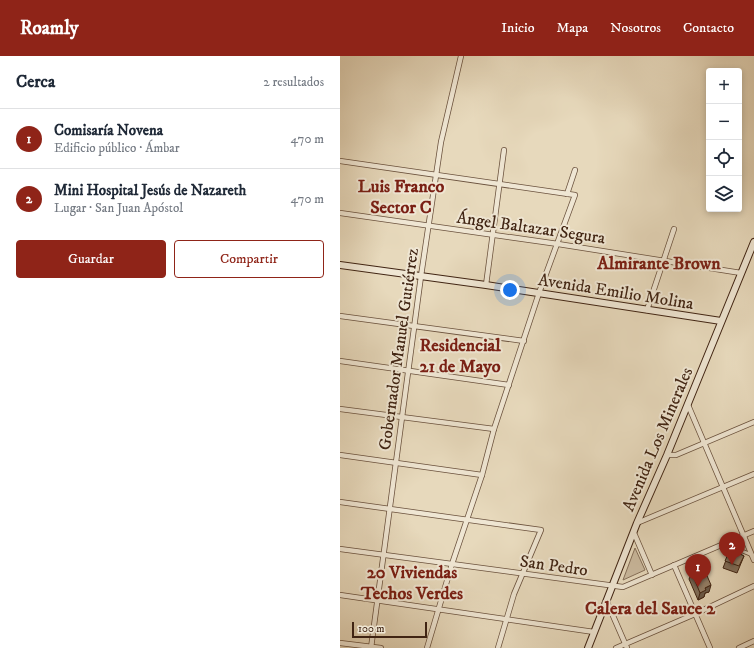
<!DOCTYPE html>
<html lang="es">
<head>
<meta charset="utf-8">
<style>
	:root { --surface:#fff; --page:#f2f2f3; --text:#1f2937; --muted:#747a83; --line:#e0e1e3; --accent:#8f2418 }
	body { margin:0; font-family:"IM FELL DW Pica",serif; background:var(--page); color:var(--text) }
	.controls { position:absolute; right:12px; top:12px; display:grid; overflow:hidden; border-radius:4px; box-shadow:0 2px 6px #0003 }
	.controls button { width:36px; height:36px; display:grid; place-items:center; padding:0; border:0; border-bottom:1px solid var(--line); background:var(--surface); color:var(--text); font:20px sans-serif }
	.scale { position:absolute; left:12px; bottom:10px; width:75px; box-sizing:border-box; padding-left:4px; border:2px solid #402413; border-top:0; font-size:11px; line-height:14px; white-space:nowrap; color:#402413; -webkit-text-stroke:3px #efe6d3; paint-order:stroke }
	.you { position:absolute; left:170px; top:234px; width:14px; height:14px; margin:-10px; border:3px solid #fff; border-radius:50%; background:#1a73e8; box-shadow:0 0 0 6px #1a73e833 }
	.badge { display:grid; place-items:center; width:26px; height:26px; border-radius:50%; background:var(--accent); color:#fff; font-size:13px; font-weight:700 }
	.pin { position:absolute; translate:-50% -33px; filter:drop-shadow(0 1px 2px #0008) }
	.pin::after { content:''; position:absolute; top:21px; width:14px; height:12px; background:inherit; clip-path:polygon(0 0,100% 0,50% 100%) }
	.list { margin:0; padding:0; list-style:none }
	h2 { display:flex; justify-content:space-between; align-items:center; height:52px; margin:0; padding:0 16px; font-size:17px }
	h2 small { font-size:13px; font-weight:400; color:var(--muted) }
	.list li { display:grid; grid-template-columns:26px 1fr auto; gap:12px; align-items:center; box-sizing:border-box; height:60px; padding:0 16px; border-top:1px solid var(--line) }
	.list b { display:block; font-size:15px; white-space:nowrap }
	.list p { margin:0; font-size:13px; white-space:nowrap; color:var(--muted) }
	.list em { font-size:13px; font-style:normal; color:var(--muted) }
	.actions { display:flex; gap:8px; padding:12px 16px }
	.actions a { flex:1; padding:9px 0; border:1px solid var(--accent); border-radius:4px; text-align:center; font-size:14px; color:var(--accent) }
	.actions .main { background:var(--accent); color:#fff }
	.icon { flex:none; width:22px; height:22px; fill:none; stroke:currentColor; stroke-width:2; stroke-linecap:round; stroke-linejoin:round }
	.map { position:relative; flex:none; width:414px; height:592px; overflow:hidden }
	header { display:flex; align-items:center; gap:24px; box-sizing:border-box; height:56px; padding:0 20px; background:var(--accent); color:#fff }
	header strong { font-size:19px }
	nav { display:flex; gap:22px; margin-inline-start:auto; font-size:14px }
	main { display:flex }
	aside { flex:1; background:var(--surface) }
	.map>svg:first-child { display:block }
	.green { fill:#cbba9f; stroke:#866f59 }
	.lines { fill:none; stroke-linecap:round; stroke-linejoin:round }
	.lane-casing { stroke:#6a513d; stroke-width:4.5 }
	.street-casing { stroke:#6a513d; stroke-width:6 }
	.secondary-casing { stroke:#402413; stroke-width:8 }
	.lane { stroke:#efe6d3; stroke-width:2.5 }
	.street { stroke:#efe6d3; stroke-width:4.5 }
	.secondary { stroke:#efe6d3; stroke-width:6 }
	.wall { fill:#82705c; stroke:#402413 }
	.shaded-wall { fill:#6a5b4b; stroke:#402413 }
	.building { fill:#97826b; stroke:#402413 }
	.labels { text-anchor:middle; stroke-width:4; stroke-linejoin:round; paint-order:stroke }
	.street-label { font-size:17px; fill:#402413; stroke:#efe6d3 }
	.neighbourhood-label { font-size:18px; font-weight:bold; fill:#7a1f14; stroke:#efe6d3 }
</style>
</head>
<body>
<header>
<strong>Roamly</strong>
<nav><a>Inicio</a><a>Mapa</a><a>Nosotros</a><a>Contacto</a></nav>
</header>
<main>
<aside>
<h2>Cerca<small>2 resultados</small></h2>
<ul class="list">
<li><span class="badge">1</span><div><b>Comisaría Novena</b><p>Edificio público · Ámbar</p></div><em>470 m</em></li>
<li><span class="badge">2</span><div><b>Mini Hospital Jesús de Nazareth</b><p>Lugar · San Juan Apóstol</p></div><em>470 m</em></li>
</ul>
<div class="actions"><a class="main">Guardar</a><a>Compartir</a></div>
</aside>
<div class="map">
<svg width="414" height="592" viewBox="0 0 414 592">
	<rect width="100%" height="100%" fill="#e7d9bc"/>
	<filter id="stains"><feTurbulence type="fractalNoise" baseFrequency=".005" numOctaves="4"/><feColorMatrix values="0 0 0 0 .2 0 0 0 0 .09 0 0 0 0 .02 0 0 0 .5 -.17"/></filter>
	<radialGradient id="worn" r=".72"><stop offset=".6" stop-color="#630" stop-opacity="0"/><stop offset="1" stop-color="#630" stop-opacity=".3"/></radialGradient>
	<!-- green -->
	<polygon class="green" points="295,492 305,514 283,524"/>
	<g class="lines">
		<defs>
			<polyline id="lane" points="385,488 412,499"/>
			<g id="street">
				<polyline points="0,105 235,139 199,237 154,373 142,419 112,508 87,592"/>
				<polyline points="227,138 235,114"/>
				<polyline points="0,157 218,188 401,217"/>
				<polyline points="146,229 164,94"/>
				<polyline points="307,254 334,173"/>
				<polyline points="0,260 184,285"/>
				<polyline points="0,305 169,329"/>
				<polyline points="348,349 414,504"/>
				<polyline points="0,353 154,373"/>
				<polyline points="0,399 142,419"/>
				<polyline points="327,399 336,399 414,366"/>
				<polyline points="0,446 201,474 174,538 158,592"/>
				<polyline points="297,467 414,418"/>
				<polyline points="294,477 312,519"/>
				<polyline points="0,493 283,531 414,475"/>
				<polyline points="334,509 370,592"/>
				<polyline points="0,539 254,576"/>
				<polyline points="267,546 287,592"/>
				<polyline points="0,587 41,592"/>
				<polyline points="31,592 81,220 101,86 121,0"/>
				<polyline points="276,592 355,558 414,530"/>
				<polyline points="399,592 414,585"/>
			</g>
			<g id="secondary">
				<polyline points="0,209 146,229 381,265"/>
				<polyline points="248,592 297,467 327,399 414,186"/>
			</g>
		</defs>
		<!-- lane casing -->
		<use href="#lane" class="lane-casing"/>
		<!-- street casing -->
		<use href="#street" class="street-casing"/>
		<!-- secondary casing -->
		<use href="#secondary" class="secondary-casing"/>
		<!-- lane -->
		<use href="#lane" class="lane"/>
		<!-- street -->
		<use href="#street" class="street"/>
		<!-- secondary -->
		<use href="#secondary" class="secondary"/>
	</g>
	<!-- wall -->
	<g class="wall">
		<polygon points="391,491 400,498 404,500 397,517 383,512"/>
		<polygon points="352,517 369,536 365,537 364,541 358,544 349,523"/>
	</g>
	<!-- shaded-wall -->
	<polygon class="shaded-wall" points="371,529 369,536 365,537 364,541 358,544 360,537 365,532"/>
	<!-- building -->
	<g class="building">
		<polygon points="391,491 401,495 400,498 404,500 399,510 385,505"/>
		<polygon points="358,514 359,517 365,515 371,529 365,532 366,534 360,537 352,517"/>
	</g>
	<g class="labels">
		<!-- street labels -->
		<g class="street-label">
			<text transform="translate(191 171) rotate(8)" y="6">Ángel Baltazar Segura</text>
			<text transform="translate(276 235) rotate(9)" y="6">Avenida Emilio Molina</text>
			<text transform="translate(58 293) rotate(-82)" y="6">Gobernador Manuel Gutiérrez</text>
			<text transform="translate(317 383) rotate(-67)" y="6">Avenida Los Minerales</text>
			<text transform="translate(214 509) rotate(8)" y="6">San Pedro</text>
		</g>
		<!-- neighbourhood labels -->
		<g class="neighbourhood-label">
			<text x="61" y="136">Luis Franco<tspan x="61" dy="21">Sector C</tspan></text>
			<text x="319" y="213">Almirante Brown</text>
			<text x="120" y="295">Residencial<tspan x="120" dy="21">21 de Mayo</tspan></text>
			<text x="72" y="522">20 Viviendas<tspan x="72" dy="21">Techos Verdes</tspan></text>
			<text x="310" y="558">Calera del Sauce 2</text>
		</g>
	</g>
	<rect width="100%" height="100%" filter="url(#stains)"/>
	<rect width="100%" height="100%" fill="url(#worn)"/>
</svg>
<div class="controls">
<button>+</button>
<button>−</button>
<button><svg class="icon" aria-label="locate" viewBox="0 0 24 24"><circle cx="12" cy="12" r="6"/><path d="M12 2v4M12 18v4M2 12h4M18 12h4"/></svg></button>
<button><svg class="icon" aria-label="layers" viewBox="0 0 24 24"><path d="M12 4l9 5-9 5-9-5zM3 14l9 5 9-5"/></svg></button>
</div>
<div class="scale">100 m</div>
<div class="you"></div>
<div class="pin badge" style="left:358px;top:531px">1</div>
<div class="pin badge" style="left:392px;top:509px">2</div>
</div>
</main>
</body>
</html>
